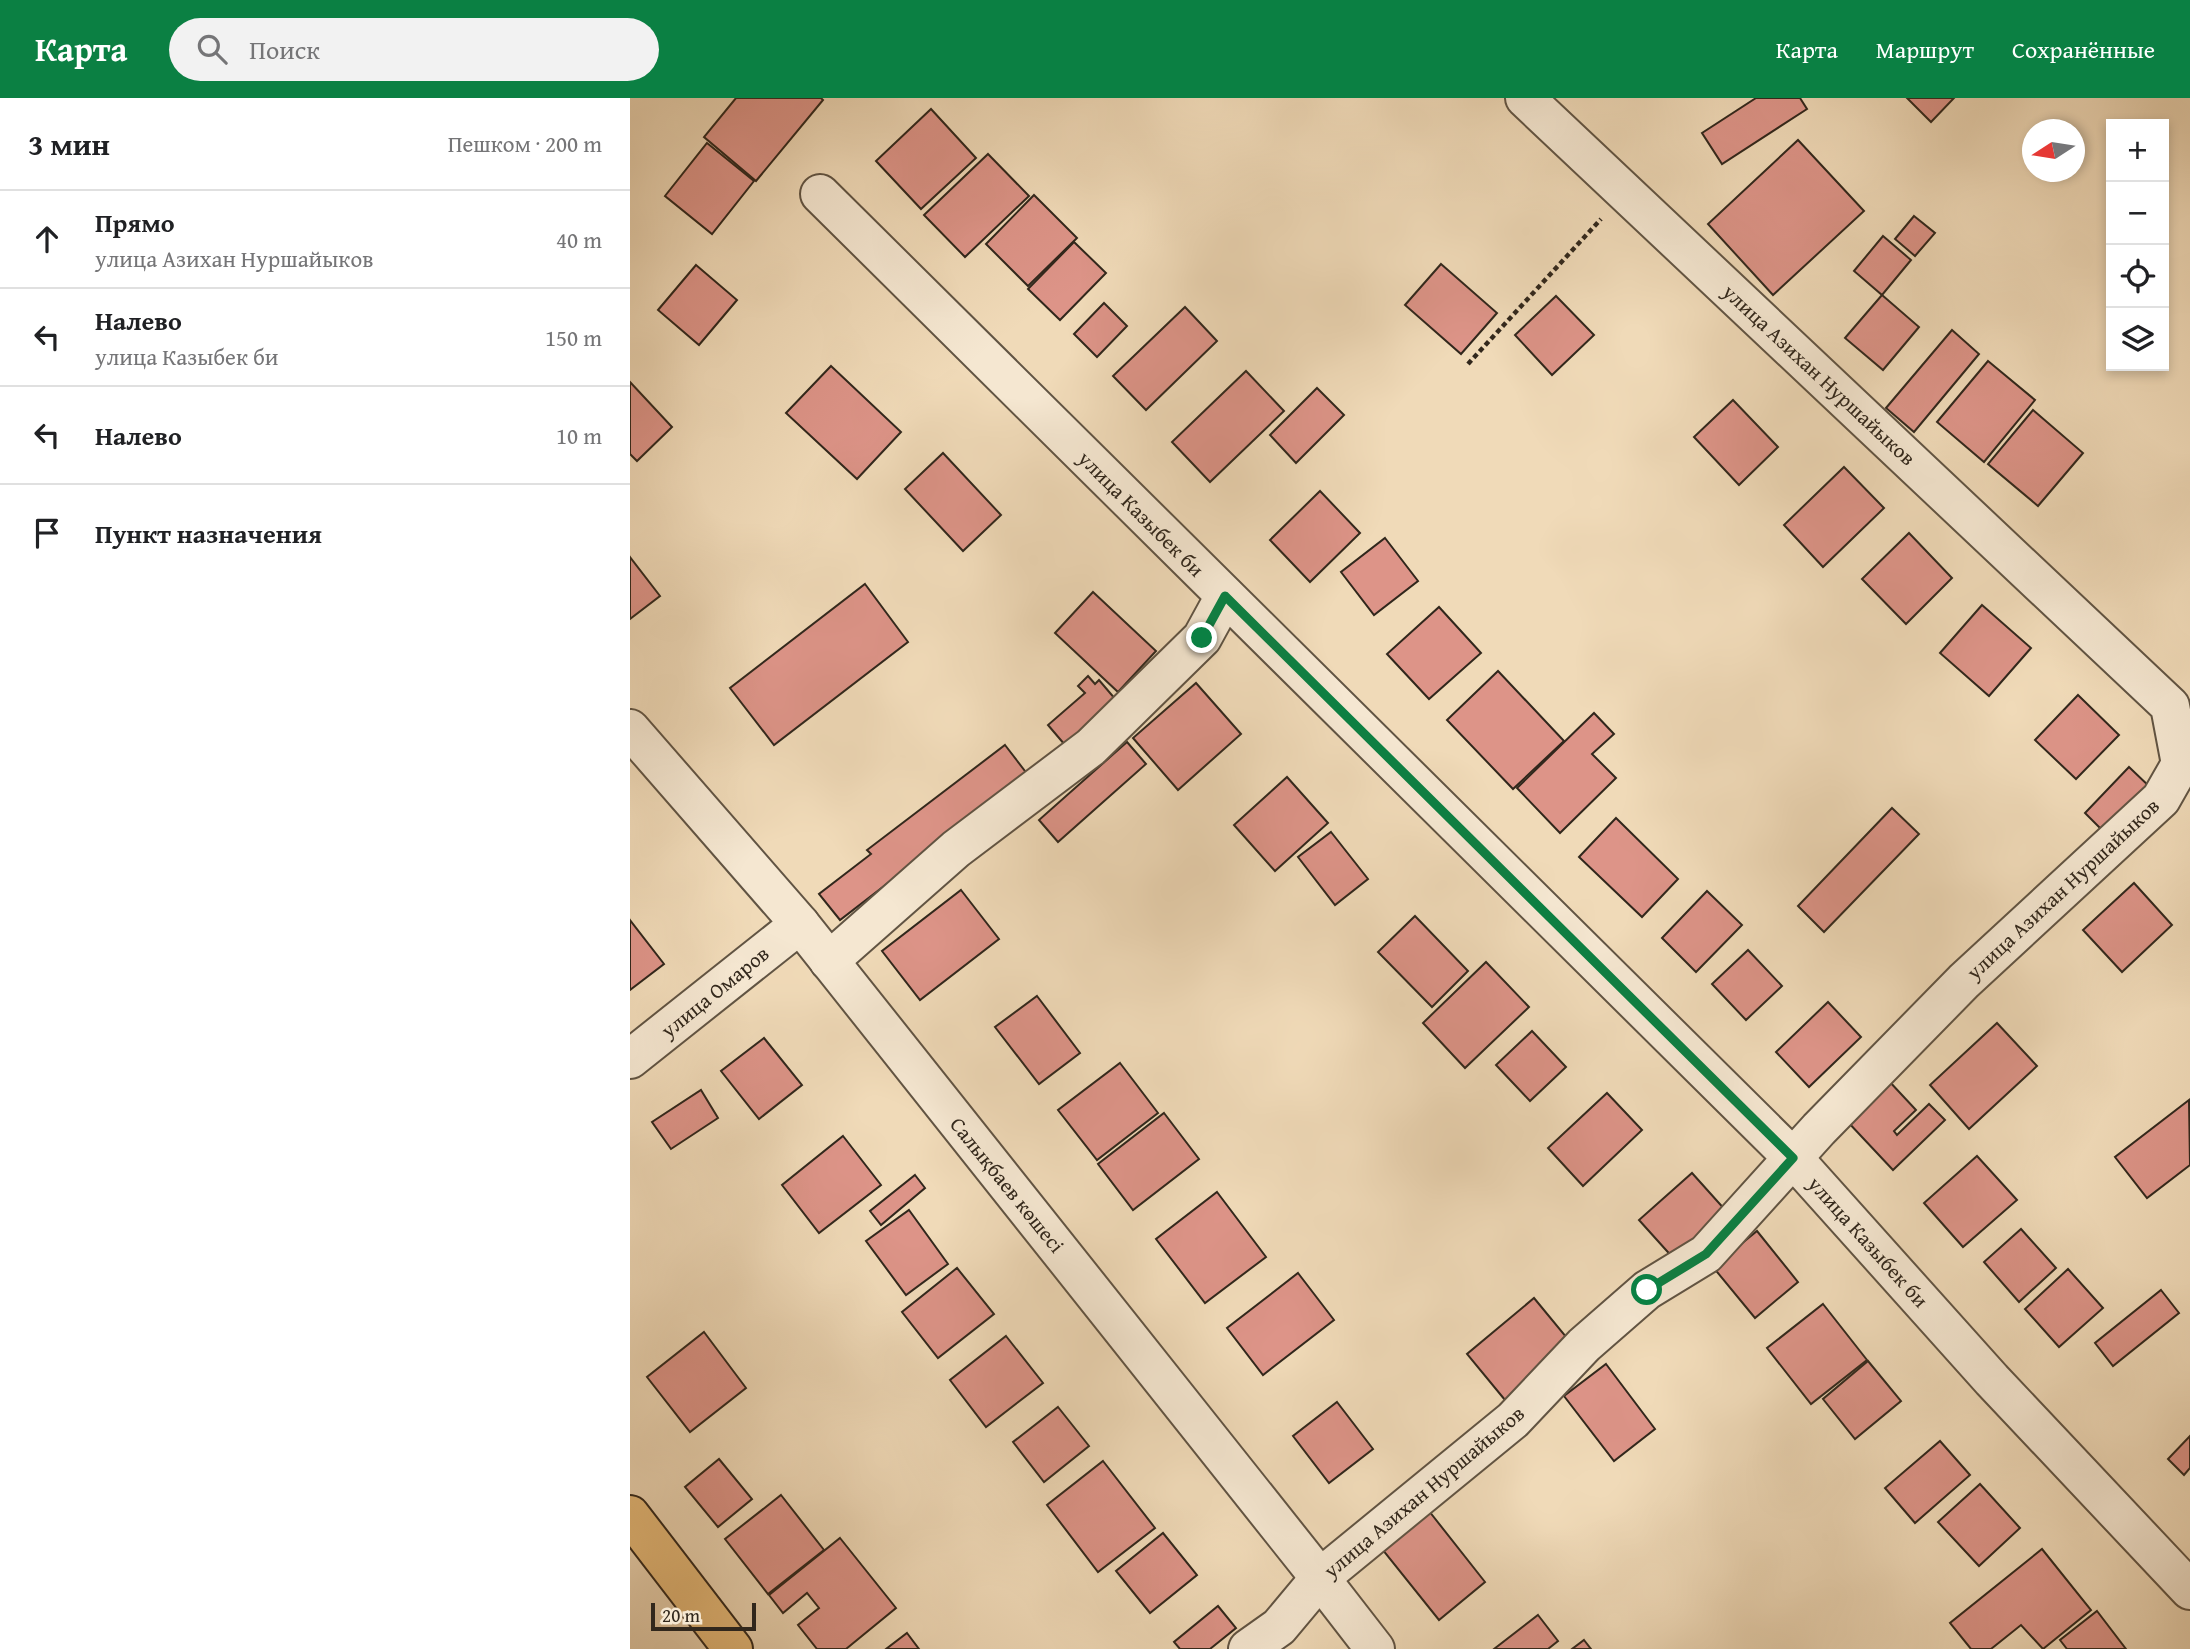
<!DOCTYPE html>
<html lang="ru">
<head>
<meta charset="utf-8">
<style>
	:root { --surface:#fff; --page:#f2f2f2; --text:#202124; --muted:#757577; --line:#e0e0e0; --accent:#0b8043 }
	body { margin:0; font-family:"Gentium Book Plus",serif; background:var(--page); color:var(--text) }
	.controls { position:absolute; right:21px; top:21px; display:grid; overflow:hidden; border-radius:0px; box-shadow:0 4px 10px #0003 }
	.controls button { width:63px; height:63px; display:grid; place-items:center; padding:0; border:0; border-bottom:2px solid var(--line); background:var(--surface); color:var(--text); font:35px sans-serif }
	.compass { position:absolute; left:1392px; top:21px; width:63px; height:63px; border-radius:50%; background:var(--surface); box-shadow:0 4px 10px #0003; rotate:258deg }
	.scale { position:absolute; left:21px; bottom:18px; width:105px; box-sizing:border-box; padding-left:7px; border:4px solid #31271c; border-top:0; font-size:19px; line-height:24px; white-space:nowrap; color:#31271c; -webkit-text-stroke:5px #f5e7d1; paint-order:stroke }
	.stop { position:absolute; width:21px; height:21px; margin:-16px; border:5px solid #0b8043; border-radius:50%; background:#fff }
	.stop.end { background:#0b8043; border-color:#fff; box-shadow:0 2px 7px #0008 }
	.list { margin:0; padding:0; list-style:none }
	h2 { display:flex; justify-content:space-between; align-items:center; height:91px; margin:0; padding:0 28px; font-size:30px }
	h2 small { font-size:23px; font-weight:400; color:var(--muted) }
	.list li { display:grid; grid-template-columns:46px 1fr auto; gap:21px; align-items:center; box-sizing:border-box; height:98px; padding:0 28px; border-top:2px solid var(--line) }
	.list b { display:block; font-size:26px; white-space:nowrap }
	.list p { margin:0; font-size:23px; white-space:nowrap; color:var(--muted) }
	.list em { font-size:23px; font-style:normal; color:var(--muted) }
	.icon { flex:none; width:38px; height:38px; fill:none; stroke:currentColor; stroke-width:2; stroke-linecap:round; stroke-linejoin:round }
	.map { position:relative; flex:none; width:1560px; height:1551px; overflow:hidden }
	header { display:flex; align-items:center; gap:42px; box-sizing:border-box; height:98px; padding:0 35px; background:var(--accent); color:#fff }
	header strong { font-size:33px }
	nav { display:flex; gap:38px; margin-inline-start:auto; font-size:24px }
	.search { width:490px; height:63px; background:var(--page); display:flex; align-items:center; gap:18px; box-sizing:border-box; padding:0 24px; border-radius:38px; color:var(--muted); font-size:26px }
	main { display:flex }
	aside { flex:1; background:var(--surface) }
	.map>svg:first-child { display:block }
	.building { fill:#dd9488; stroke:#31271c; stroke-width:2 }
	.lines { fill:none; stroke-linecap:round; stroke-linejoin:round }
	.minor-casing { stroke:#615443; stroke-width:42 }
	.major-casing { stroke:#31271c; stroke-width:42 }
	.path { stroke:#31271c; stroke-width:4.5; stroke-dasharray:5 3.5; stroke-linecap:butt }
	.minor { stroke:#f5e7d1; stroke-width:38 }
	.major { stroke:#e8bd7c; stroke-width:38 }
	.route { stroke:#0b8043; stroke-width:9 }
	.labels { text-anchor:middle; stroke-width:6; stroke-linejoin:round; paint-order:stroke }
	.street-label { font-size:21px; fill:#31271c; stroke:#f5e7d1 }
</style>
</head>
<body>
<header>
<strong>Карта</strong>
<div class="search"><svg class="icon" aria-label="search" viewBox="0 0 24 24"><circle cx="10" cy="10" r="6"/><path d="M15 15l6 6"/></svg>Поиск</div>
<nav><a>Карта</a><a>Маршрут</a><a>Сохранённые</a></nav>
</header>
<main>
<aside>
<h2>3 мин<small>Пешком · 200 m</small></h2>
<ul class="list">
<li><svg class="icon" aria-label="ahead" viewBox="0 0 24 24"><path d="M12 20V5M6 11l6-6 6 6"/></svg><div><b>Прямо</b><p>улица Азихан Нуршайыков</p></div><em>40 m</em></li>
<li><svg class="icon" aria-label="left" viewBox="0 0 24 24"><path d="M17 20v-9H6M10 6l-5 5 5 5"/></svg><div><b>Налево</b><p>улица Казыбек би</p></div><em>150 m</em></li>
<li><svg class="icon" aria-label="left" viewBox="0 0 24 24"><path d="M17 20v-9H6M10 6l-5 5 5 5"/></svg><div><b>Налево</b></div><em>10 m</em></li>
<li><svg class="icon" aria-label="arrive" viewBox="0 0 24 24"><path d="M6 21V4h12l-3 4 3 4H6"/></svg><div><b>Пункт назначения</b></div></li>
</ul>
</aside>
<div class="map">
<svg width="1560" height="1551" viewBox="0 0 1560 1551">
	<rect width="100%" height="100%" fill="#f0dab8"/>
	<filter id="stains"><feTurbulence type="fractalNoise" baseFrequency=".00286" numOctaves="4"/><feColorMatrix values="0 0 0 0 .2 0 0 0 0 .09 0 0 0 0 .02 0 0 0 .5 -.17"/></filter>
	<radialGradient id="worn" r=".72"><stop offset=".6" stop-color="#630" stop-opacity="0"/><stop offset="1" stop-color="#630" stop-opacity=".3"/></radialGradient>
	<!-- building -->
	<g class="building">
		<polygon points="106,0 191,0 193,2 126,83 74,39"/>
		<polygon points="1126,0 1170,0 1177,11 1092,66 1072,35"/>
		<polygon points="1277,0 1324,0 1301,24"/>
		<polygon points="301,11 346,60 291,111 246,63"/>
		<polygon points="1168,42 1234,113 1143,197 1078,126"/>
		<polygon points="77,45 124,83 82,136 35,98"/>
		<polygon points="358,56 399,98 335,159 294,117"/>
		<polygon points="404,97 447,140 398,188 356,146"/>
		<polygon points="1284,118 1305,135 1285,158 1265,141"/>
		<polygon points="1253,138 1281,162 1252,197 1224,173"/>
		<polygon points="444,144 476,175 430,222 398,191"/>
		<polygon points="811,166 867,215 831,256 775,207"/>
		<polygon points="66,167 107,202 69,247 28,212"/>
		<polygon points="1252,197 1289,229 1253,272 1215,240"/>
		<polygon points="926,198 964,237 922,277 885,237"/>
		<polygon points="474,205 497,228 467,259 444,236"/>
		<polygon points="555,209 587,243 516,312 483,278"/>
		<polygon points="1322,232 1349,256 1284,334 1256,310"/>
		<polygon points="1358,263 1405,302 1354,364 1307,324"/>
		<polygon points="201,268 271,334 227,381 156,315"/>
		<polygon points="616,273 654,313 580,384 542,344"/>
		<polygon points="0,284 42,329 7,363 0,356"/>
		<polygon points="687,290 714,317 666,365 640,337"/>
		<polygon points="1103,302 1148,349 1109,387 1064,339"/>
		<polygon points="1403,312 1453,355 1408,408 1358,366"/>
		<polygon points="313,355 371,417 333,453 275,391"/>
		<polygon points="1214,369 1254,410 1193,469 1154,427"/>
		<polygon points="690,393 730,435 680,484 640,442"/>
		<polygon points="1279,435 1322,480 1276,526 1232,481"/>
		<polygon points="755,440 788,483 744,517 711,474"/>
		<polygon points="0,459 30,498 0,521"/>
		<polygon points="235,486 278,544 144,647 100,590"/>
		<polygon points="463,494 526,553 488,594 425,535"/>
		<polygon points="1352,507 1401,550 1359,598 1310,555"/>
		<polygon points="809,509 851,555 799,601 757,556"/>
		<polygon points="868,573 934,643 883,691 817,622"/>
		<polygon points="458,578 465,586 469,582 486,602 435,647 418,627 455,595 448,588"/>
		<polygon points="566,585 611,636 548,692 503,640"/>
		<polygon points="1448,597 1489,637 1446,681 1405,642"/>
		<polygon points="964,615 984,636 962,656 986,680 930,735 887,690"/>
		<polygon points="497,644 516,666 428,744 409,722"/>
		<polygon points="375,647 398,677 210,822 189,796 241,756 237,752"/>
		<polygon points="1499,669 1522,691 1477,737 1455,715"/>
		<polygon points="657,679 698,725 645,773 604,727"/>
		<polygon points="1262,710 1289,736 1194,834 1168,808"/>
		<polygon points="986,720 1048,781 1012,819 949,759"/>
		<polygon points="701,734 738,781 705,807 668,759"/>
		<polygon points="1504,785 1542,827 1492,874 1453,832"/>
		<polygon points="331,792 369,841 290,902 252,853"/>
		<polygon points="1077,793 1112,827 1066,874 1032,840"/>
		<polygon points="785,818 838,873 802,909 748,854"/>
		<polygon points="0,822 34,866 0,892"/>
		<polygon points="1118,852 1152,888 1116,922 1082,886"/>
		<polygon points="856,864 899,909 835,970 793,925"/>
		<polygon points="407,898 450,955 409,986 365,929"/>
		<polygon points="1198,904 1231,939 1179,989 1146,954"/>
		<polygon points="1367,925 1407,968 1339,1031 1300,987"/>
		<polygon points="902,933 936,969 900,1003 866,967"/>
		<polygon points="134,940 172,987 129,1021 91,973"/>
		<polygon points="490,965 528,1015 467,1062 428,1012"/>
		<polygon points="1258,982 1286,1012 1264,1033 1267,1037 1299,1006 1315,1022 1263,1072 1216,1022"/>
		<polygon points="71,992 88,1020 41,1051 22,1024"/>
		<polygon points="977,995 1012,1032 953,1088 918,1050"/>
		<polygon points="1559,1002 1560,1067 1517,1100 1485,1059"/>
		<polygon points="534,1015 569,1061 503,1112 468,1066"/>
		<polygon points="213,1038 251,1087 189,1135 152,1087"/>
		<polygon points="1347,1058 1387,1102 1333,1149 1294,1105"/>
		<polygon points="1062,1075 1097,1114 1045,1162 1009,1122"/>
		<polygon points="285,1077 295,1090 251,1127 240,1113"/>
		<polygon points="587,1094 636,1159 575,1205 526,1141"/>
		<polygon points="279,1112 318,1166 276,1197 236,1143"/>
		<polygon points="1391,1131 1426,1170 1389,1204 1354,1164"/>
		<polygon points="1127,1133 1168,1184 1125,1220 1083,1169"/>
		<polygon points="327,1170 364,1216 308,1260 272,1214"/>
		<polygon points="1438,1171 1473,1210 1429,1249 1395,1211"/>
		<polygon points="668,1175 704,1222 633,1277 597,1230"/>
		<polygon points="1531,1192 1549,1215 1483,1268 1465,1245"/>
		<polygon points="904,1200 942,1246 875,1302 837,1256"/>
		<polygon points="1193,1206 1237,1262 1181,1306 1137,1250"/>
		<polygon points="74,1234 116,1290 60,1334 17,1279"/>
		<polygon points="376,1238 413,1285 356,1329 320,1282"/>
		<polygon points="1238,1263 1271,1303 1225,1341 1193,1301"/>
		<polygon points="976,1266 1025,1331 984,1363 934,1298"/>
		<polygon points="707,1304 743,1351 699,1385 663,1338"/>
		<polygon points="428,1309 459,1348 414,1384 383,1344"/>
		<polygon points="1560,1338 1560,1370 1554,1377 1538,1361"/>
		<polygon points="1310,1343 1340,1377 1285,1425 1255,1390"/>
		<polygon points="89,1361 122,1401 88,1429 55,1389"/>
		<polygon points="473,1363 525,1430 468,1474 417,1407"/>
		<polygon points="1350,1386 1390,1430 1349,1468 1308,1424"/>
		<polygon points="151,1397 194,1452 138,1496 95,1441"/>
		<polygon points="799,1413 855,1484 809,1522 752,1451"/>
		<polygon points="533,1435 567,1477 520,1515 486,1473"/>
		<polygon points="210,1440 266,1510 216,1551 187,1551 168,1527 189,1510 177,1495 153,1515 139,1497"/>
		<polygon points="1412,1451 1461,1512 1413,1551 1391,1527 1361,1551 1341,1551 1320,1525"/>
		<polygon points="588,1508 606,1530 580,1551 550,1551 544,1544"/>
		<polygon points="1467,1513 1496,1551 1437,1551 1430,1542"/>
		<polygon points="908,1517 928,1543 918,1551 864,1551"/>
		<polygon points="277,1535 289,1551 256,1551"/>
		<polygon points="954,1542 961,1551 942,1551"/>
	</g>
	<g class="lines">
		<defs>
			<g id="minor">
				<polyline points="190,96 1163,1060 1362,1282 1560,1492"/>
				<polyline points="0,631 170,826 690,1480 745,1551"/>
				<polyline points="199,863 326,751 461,649 572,540 595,498"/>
				<polyline points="0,961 170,826"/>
				<polyline points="618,1551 649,1529 690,1480 883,1322 954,1247 1017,1192 1076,1156 1189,1031 1334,883 1531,701 1551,666 1540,608 895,0"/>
			</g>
			<polyline id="major" points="0,1417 103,1551"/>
		</defs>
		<!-- minor casing -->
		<use href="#minor" class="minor-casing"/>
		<!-- major casing -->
		<use href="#major" class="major-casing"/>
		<!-- path -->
		<polyline class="path" points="838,266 971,121"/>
		<!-- minor -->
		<use href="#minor" class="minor"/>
		<!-- major -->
		<use href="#major" class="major"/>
	</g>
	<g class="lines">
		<!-- route -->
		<polyline class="route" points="572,540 595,498 1163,1060 1076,1156 1017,1192"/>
	</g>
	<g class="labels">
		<!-- street labels -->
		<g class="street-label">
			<text transform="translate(1189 277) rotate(43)" y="7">улица Азихан Нуршайыков</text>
			<text transform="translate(511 416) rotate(45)" y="7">улица Казыбек би</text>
			<text transform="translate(1433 791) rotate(-43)" y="7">улица Азихан Нуршайыков</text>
			<text transform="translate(85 894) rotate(-39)" y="7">улица Омаров</text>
			<text transform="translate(377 1087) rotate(51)" y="7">Салықбаев көшесі</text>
			<text transform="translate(1238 1144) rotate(48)" y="7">улица Казыбек би</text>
			<text transform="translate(794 1394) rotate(-40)" y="7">улица Азихан Нуршайыков</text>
		</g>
	</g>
	<rect width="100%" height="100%" filter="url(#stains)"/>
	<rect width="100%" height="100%" fill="url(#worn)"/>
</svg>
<div class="controls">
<button>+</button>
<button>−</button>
<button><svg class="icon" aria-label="locate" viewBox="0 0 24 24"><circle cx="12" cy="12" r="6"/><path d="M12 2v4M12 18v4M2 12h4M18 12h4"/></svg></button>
<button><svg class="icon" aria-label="layers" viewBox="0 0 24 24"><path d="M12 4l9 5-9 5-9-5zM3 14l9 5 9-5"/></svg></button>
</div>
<svg class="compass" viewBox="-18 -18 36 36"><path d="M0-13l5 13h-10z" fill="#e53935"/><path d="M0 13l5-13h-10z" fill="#757577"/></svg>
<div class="scale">20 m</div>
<div class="stop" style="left:1017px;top:1192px"></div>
<div class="stop end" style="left:572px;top:540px"></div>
</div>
</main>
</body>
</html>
